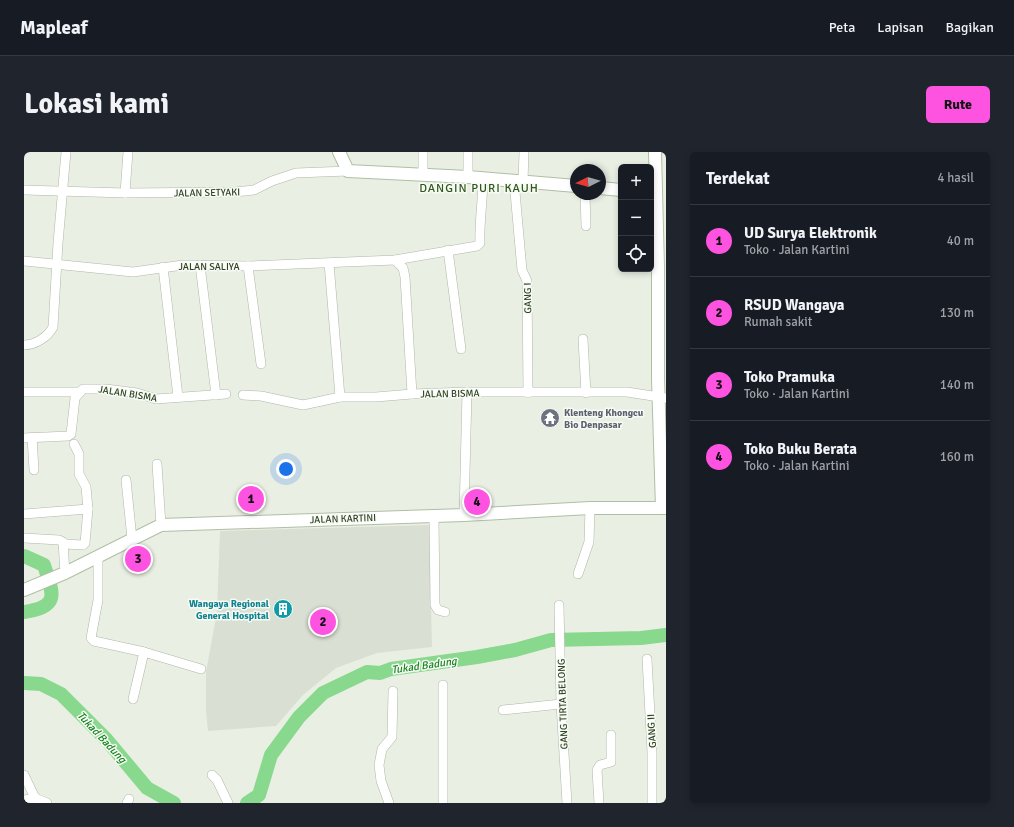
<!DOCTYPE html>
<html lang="id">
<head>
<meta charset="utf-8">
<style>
	:root { --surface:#171b24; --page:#20242c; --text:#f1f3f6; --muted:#9ea1a6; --line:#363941; --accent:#fe53e1 }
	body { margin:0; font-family:Signika,sans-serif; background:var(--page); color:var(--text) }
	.controls { position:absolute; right:12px; top:12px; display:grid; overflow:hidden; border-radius:6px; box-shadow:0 2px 6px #0003 }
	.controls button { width:36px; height:36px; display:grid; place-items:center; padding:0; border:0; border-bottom:1px solid var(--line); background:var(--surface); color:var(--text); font:20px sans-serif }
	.compass { position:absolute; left:546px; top:12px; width:36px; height:36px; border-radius:50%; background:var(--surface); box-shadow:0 2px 6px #0003; rotate:265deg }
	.you { position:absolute; left:262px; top:317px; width:14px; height:14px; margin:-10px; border:3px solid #fff; border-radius:50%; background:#1a73e8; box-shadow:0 0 0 6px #1a73e833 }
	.badge { display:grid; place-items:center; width:26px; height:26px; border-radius:50%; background:var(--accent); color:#111; font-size:13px; font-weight:700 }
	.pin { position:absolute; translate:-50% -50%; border:2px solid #fff; box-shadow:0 1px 4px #0006 }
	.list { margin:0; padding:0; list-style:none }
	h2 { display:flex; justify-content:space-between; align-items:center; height:52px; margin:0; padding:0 16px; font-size:17px }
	h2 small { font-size:13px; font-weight:400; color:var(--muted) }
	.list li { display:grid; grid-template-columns:26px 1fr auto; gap:12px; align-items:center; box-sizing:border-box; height:72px; padding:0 16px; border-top:1px solid var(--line) }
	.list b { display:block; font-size:15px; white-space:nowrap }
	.list p { margin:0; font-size:13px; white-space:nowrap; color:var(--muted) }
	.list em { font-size:13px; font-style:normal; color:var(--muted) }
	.icon { flex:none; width:22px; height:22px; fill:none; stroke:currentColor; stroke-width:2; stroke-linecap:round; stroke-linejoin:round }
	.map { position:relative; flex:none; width:642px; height:651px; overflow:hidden; border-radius:6px }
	header { display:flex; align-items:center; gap:24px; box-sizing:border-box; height:56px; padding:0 20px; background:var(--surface); border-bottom:1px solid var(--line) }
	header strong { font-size:19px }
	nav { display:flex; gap:22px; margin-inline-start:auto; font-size:14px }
	.intro { display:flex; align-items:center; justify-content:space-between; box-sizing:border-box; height:96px; padding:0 24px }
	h1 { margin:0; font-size:28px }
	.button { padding:10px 18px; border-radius:6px; background:var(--accent); color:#111; font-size:14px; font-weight:700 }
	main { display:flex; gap:24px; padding:0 24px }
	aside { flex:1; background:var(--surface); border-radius:6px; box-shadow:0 2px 6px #0003 }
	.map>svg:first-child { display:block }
	.built { fill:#d9dfd2 }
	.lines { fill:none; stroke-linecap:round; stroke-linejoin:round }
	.river { stroke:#88d88e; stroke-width:14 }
	.street-casing { stroke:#aeb8a6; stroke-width:10 }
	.secondary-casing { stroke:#afbfa4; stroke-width:14 }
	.street { stroke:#fff; stroke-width:9 }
	.secondary { stroke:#fff; stroke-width:12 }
	.labels { text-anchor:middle; stroke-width:3; stroke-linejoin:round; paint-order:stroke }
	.street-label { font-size:10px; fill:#2d4221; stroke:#f8fbf5 }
	.worship-label { font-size:10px; font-weight:bold; fill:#5b616d; stroke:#f8fbf5; text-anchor:start }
	.culture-label { font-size:10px; font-weight:bold; fill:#0d838f; stroke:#f8fbf5; text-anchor:end }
	.water-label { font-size:11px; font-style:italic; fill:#15851f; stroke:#f8fbf5 }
	.quarter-label { font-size:12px; letter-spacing:1px; fill:#2e571b; stroke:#f8fbf5 }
</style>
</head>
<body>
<header>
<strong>Mapleaf</strong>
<nav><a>Peta</a><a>Lapisan</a><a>Bagikan</a></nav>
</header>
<div class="intro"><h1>Lokasi kami</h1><a class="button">Rute</a></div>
<main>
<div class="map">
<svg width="642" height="651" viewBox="0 0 642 651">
	<rect width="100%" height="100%" fill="#eaefe4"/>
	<!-- built -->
	<polygon class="built" points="405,373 408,495 353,501 312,516 279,543 252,574 184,579 182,558 182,520 193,460 196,379"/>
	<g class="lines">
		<!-- river -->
		<g class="river">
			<path d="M0,404L20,413C29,442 37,454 0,460"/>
			<polyline points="0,531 17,532 37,542 82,587 123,636 150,651"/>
			<polyline points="223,651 235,643 247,603 275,565 299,541 343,520 356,521 367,517 453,505 491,498 527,488 617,486 642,483"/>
		</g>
		<defs>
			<g id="street">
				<polyline points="399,22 399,0"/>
				<polyline points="444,25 444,0"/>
				<polyline points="490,29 498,118 503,129 504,241"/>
				<polyline points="499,29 500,0"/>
				<polyline points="0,38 101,41 211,40 230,38 248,29 272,21 324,19"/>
				<polyline points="101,41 104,0"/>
				<polyline points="561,42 562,74"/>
				<polyline points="424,98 437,197"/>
				<polyline points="371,108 379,116 381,125 388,242"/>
				<path d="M0,109L109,120L159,113L224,114L371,108L453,94L456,91C455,70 459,48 459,26"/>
				<polyline points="305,111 316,245"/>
				<polyline points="176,113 192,243"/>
				<polyline points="224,114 237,212"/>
				<polyline points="139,115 154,245"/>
				<polyline points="559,187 562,241"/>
				<path d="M0,193C11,193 24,185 29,175L34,91L42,0"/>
				<polyline points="0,240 54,240"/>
				<polyline points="219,243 237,244 279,253 316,245 352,245 388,242 443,240 603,240 642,246"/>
				<polyline points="8,285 10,318"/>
				<polyline points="0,286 44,284 47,282 51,246 59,237 82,237 113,241 132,247 202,242"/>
				<polyline points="133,312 137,373"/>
				<polyline points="102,328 108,387"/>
				<polyline points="0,362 64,357"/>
				<polyline points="440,363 443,240"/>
				<polyline points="410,364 411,453 414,458 421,460"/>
				<polyline points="0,386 35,388 39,390 41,421"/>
				<polyline points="40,392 59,393 61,391 64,357 62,335 55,322 55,302 50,292"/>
				<polyline points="74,405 74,448 67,486 70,489 120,500 109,547"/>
				<polyline points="554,422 565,390 566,356"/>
				<polyline points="535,453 537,552 543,651"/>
				<polyline points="120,500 177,517"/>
				<polyline points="623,507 628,600 628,651"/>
				<polyline points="419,533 419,651"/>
				<polyline points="479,558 537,552"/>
				<polyline points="0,623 11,646"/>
				<polyline points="188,623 193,628 204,651"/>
				<polyline points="0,648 11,646 23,651"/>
				<polyline points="103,651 105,647"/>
				<polyline points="365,651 357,629 355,613 358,597 368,585 369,539"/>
				<polyline points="575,651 573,618 576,613 587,610 587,583"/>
			</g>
			<g id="secondary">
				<polyline points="315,0 324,19 444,25 552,34"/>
				<polyline points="631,0 634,115 634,227 638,356"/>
				<polyline points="576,36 597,38"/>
				<polyline points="0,438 41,421 137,373 440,363 566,356 642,356"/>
			</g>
		</defs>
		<!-- street casing -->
		<use href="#street" class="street-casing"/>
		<!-- secondary casing -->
		<use href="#secondary" class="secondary-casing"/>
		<!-- street -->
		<use href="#street" class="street"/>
		<!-- secondary -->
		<use href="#secondary" class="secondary"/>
	</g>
	<!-- icons -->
	<defs>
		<symbol id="temple-disc" viewBox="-11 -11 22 22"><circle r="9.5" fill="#6b7280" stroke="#f8fbf5"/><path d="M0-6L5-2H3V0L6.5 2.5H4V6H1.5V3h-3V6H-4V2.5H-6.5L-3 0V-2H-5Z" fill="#fff"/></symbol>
		<symbol id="building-disc" viewBox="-11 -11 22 22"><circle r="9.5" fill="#0f9aa8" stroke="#f8fbf5"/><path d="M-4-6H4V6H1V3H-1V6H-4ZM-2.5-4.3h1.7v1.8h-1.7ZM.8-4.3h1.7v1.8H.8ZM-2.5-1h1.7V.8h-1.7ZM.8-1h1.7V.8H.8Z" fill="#fff"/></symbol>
	</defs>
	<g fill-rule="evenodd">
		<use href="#temple-disc" x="515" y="255" width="22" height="22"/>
		<use href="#building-disc" x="248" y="446" width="22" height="22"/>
	</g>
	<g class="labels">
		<!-- street labels -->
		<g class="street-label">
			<text transform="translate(183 40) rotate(-1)" y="4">JALAN SETYAKI</text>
			<text x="185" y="118">JALAN SALIYA</text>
			<text transform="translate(503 146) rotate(-91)" y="4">GANG I</text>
			<text transform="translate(104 241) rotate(9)" y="4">JALAN BISMA</text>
			<text transform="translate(426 241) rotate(-1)" y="4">JALAN BISMA</text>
			<text transform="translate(319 366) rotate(-2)" y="4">JALAN KARTINI</text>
			<text transform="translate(538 552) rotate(-92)" y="4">GANG TIRTA BELONG</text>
			<text transform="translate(627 579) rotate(-93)" y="4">GANG II</text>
		</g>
		<!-- worship labels -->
		<g class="worship-label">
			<text x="540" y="264">Klenteng Khongcu<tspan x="540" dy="12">Bio Denpasar</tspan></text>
		</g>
		<!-- culture labels -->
		<g class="culture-label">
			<text x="245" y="455">Wangaya Regional<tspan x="245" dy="12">General Hospital</tspan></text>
		</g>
		<!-- water labels -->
		<g class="water-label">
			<text transform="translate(400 513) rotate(-8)" y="4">Tukad Badung</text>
			<text transform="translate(78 585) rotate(47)" y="4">Tukad Badung</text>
		</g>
		<!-- quarter labels -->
		<g class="quarter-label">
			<text x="455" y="40">DANGIN PURI KAUH</text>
		</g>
	</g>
</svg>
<div class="controls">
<button>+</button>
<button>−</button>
<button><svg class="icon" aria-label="locate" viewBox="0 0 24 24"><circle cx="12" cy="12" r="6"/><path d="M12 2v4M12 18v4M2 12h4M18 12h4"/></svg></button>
</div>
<svg class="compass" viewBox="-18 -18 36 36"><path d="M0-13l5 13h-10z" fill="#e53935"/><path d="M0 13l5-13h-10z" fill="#9ea1a6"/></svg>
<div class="you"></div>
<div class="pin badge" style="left:227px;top:347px">1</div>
<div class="pin badge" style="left:299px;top:470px">2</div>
<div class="pin badge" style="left:114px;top:407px">3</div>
<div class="pin badge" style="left:453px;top:350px">4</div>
</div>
<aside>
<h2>Terdekat<small>4 hasil</small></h2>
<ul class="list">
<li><span class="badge">1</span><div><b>UD Surya Elektronik</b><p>Toko · Jalan Kartini</p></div><em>40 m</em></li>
<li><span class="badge">2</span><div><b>RSUD Wangaya</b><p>Rumah sakit</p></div><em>130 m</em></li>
<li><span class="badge">3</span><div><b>Toko Pramuka</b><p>Toko · Jalan Kartini</p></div><em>140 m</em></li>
<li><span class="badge">4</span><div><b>Toko Buku Berata</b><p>Toko · Jalan Kartini</p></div><em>160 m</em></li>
</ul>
</aside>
</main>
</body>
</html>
